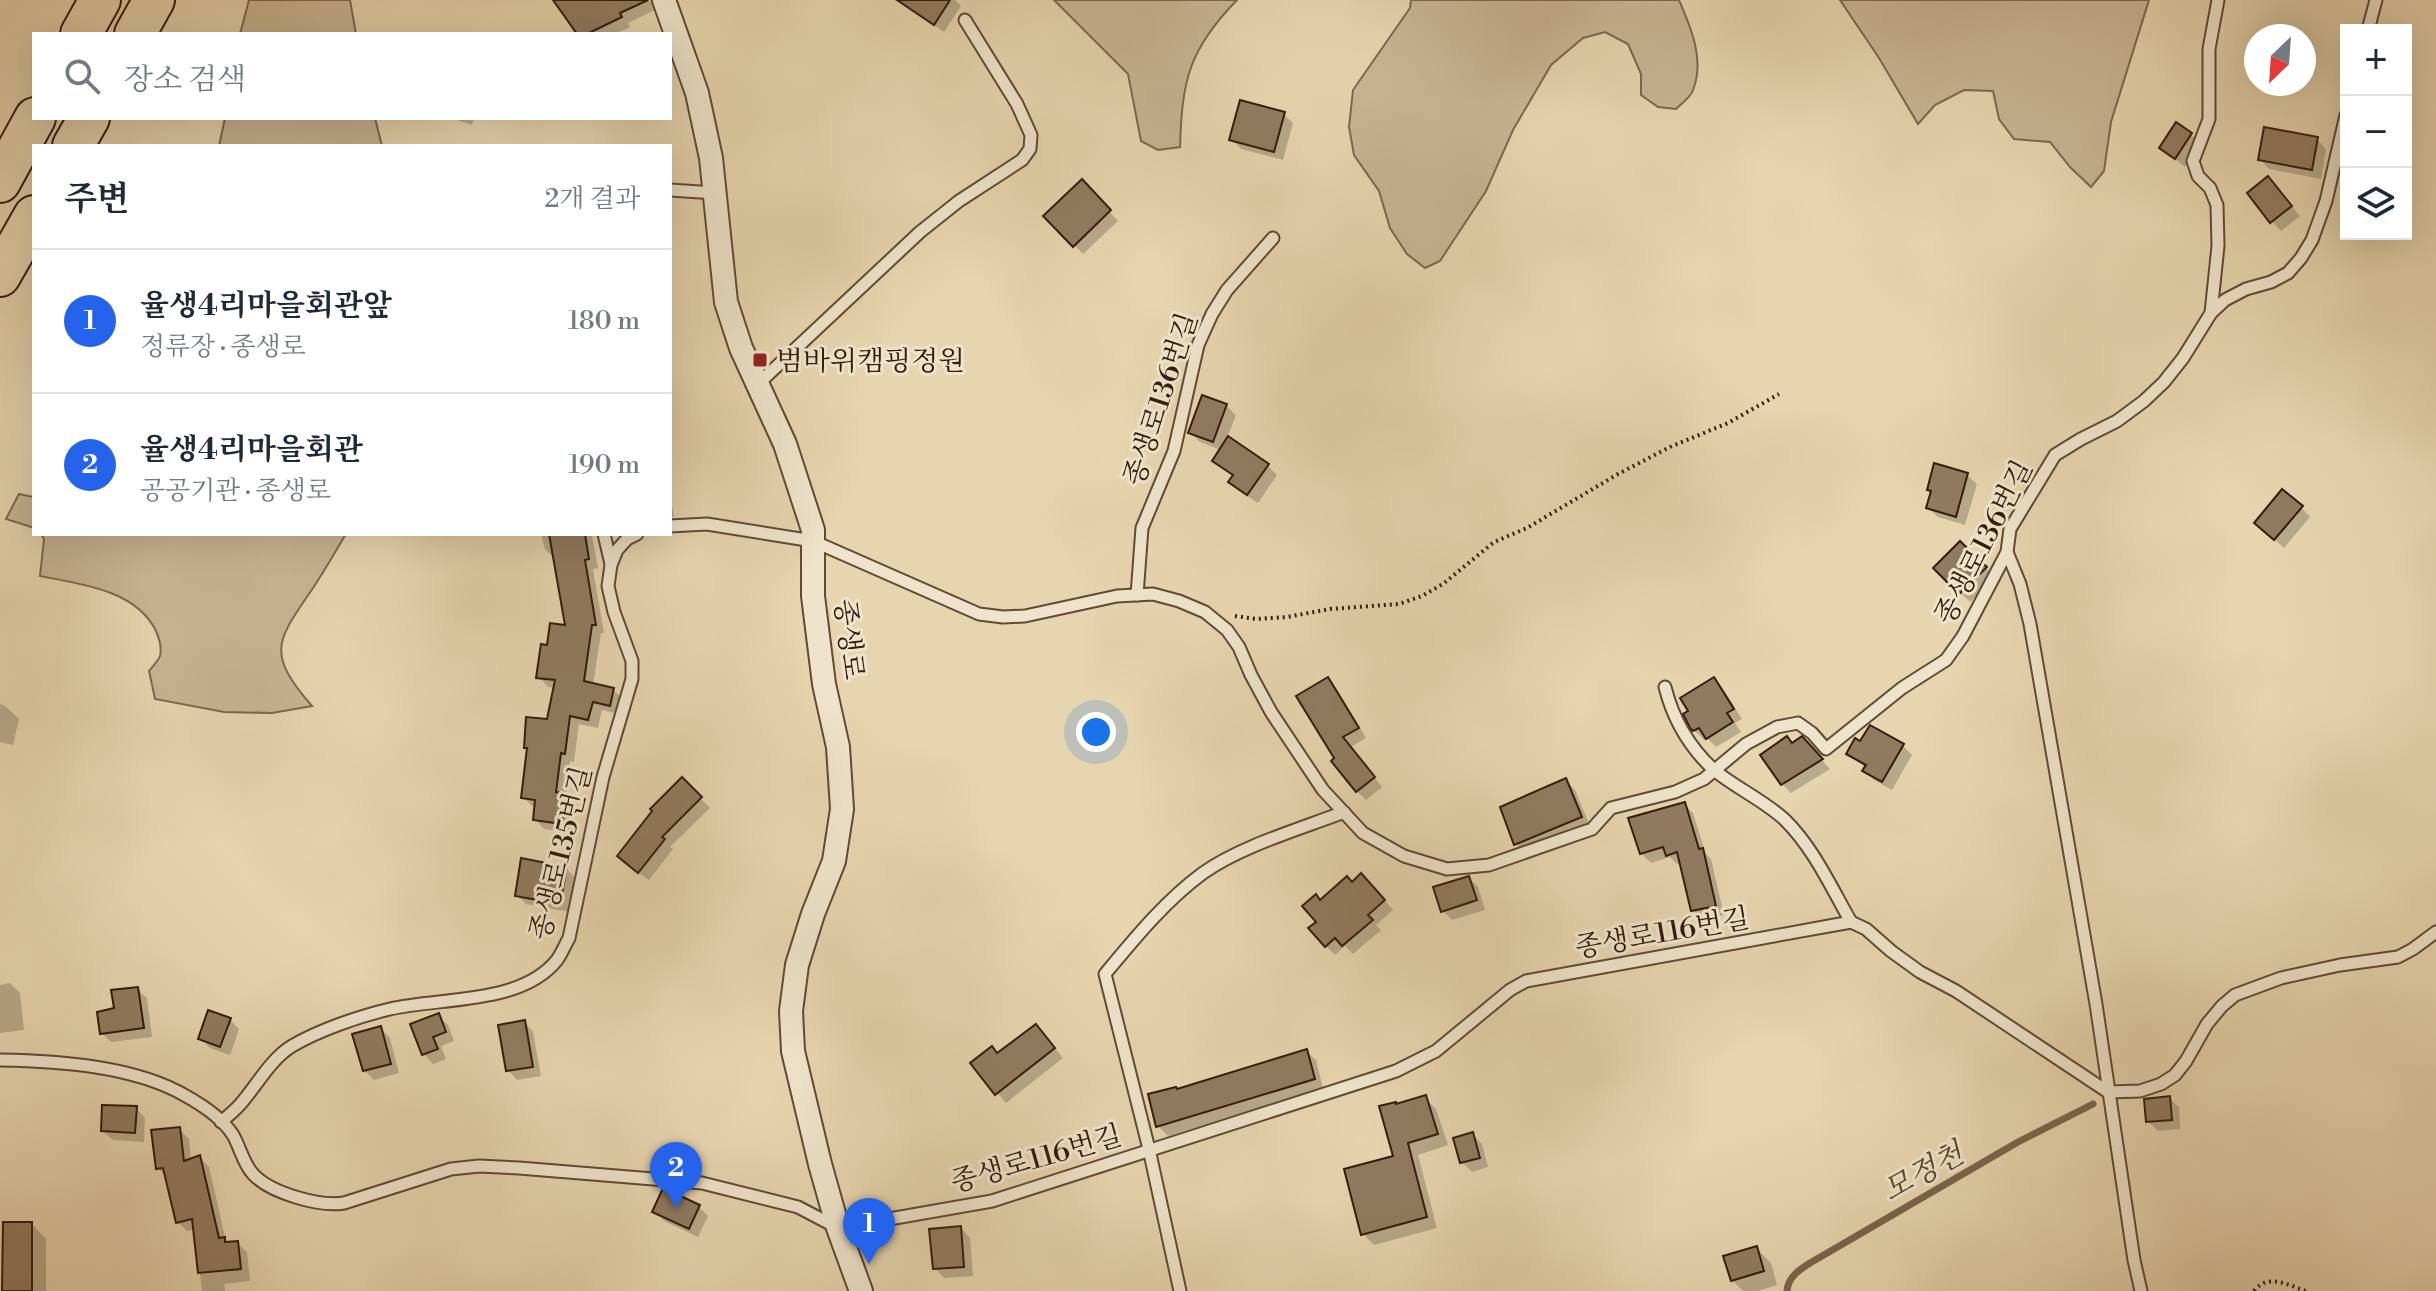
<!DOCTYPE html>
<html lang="ko">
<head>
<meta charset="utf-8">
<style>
	:root { --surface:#fff; --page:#f2f2f3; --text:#1f2937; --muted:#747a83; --line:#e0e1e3; --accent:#2563eb }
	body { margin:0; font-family:"Libre Bodoni","Noto Serif KR",serif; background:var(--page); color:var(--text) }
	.controls { position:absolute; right:24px; top:24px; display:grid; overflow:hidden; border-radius:0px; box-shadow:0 8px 32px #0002 }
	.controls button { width:72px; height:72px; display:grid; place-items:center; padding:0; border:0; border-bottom:2px solid var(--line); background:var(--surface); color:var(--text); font:40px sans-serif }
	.compass { position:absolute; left:2244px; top:24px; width:72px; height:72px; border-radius:50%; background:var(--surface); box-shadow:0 8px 32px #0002; rotate:205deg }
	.you { position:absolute; left:1096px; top:732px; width:28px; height:28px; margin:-20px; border:6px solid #fff; border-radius:50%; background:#1a73e8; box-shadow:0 0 0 12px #1a73e833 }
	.badge { display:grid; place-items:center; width:52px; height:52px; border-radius:50%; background:var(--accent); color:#fff; font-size:26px; font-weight:700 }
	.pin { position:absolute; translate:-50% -66px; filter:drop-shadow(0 2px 4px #0008) }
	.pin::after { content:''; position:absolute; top:42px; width:28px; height:24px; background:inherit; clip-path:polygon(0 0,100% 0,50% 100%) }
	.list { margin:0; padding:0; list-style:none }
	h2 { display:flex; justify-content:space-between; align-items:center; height:104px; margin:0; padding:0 32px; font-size:34px }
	h2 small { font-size:26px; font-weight:400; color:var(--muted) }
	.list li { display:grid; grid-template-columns:52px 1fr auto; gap:24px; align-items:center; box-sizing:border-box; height:144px; padding:0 32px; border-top:2px solid var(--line) }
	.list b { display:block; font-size:30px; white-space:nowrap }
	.list p { margin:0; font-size:26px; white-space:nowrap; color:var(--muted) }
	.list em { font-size:26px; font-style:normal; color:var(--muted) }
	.icon { flex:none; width:44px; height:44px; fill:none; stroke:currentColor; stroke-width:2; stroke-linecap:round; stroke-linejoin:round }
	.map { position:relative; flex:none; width:2436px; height:1291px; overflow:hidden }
	.search { position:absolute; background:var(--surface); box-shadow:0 8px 32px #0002; left:32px; top:32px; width:640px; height:88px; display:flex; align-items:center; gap:20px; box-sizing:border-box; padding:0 28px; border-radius:0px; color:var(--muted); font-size:30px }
	.panel { position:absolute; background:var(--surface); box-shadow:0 8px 32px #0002; left:32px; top:144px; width:640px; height:392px; border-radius:0px }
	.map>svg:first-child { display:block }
	.green { fill:#c9b593; stroke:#7e684f; stroke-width:2 }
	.shadow { fill:#0003 }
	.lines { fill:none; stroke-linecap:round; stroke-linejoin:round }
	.stream { stroke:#7b644c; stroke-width:7 }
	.building { fill:#917b60; stroke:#341a0b; stroke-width:2 }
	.lane-casing { stroke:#614934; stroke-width:15 }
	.street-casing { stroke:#614934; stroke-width:26 }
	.highway-casing { stroke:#341a0b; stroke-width:44 }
	.path { stroke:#341a0b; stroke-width:4; stroke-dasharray:2 4; stroke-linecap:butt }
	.lane { stroke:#efe4cb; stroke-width:11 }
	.street { stroke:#efe4cb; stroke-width:22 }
	.highway { stroke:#e7d5af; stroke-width:40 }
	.poi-dot { fill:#8f2418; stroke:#efe4cb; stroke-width:3 }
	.labels { text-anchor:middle; stroke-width:6; stroke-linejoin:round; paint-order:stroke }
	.poi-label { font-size:28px; fill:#341a0b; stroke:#efe4cb; text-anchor:start }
	.street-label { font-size:28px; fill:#341a0b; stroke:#efe4cb }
	.water-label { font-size:30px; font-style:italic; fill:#5d4531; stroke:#efe4cb }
</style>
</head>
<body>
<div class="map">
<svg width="2436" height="1291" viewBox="0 0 2436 1291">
	<rect width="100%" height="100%" fill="#e7d5af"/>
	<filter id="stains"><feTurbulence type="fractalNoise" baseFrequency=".0025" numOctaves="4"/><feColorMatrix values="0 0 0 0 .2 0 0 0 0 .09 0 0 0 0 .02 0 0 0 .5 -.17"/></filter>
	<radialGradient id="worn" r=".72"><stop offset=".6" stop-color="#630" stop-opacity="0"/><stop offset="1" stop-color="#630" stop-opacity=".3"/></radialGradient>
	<!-- green -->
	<g class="green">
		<polygon points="249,0 350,0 356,34 240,34"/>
		<path d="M1054,0H1237C1189,49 1182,80 1180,147L1158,150L1141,141L1128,74Z"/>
		<path d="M1411,0H1679C1691,28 1705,60 1693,90C1691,97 1681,104 1676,109L1658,107L1641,95V74L1628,44L1605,32L1583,38L1551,65L1513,130L1486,191L1440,261L1425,268L1407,254L1390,228L1379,191L1354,155L1349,127L1353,90L1410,8Z"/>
		<polygon points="1840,0 2149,0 2111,122 2104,171 2091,187 2070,167 2050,142 2014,139 1999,119 1993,91 1964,90 1935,105 1918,124 1879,58"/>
		<polygon points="225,118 375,118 382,146 219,146"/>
		<polygon points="19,494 34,497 34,528 6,519"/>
		<path d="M41,534H346C335,552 325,570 313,588C277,641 265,652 312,706L272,713L224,712L155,699L149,671C152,667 158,661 160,656C162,648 159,638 156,631C136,590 81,584 40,576L44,539Z"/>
	</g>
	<!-- shadow -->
	<g class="shadow">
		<polygon points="571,0 657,0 659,8 628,23 630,27 615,34 579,34"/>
		<polygon points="899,0 955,0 961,6 944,32"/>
		<polygon points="1283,114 1293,123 1283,160 1241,149 1231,139"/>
		<polygon points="451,118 474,118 472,125"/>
		<polygon points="2190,134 2200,144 2185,167 2161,148"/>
		<polygon points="2317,139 2326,149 2321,179 2269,169 2260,159"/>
		<polygon points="2268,178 2300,216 2281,231 2272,221"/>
		<polygon points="1082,182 1118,221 1083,254 1046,216"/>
		<polygon points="1226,406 1236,415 1227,438 1267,465 1277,475 1258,503 1240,491 1231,482 1234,477 1214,460 1221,450 1200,442 1191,433"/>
		<polygon points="1967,475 1977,484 1965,525 1938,517 1928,508 1933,493 1929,490"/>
		<polygon points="670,494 674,517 670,517"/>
		<polygon points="2301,507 2310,517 2284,548 2266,532"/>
		<polygon points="541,534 592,536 598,568 593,569 604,633 601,633 593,685 613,690 623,699 619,714 602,710 598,728 579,724 574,762 570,761 566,796 574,804 571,832 544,829 535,819 536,807 532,806 523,797 529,750 526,747 549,721 556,688 548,687 539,677 549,647 567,628 554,558 545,549"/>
		<polygon points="1960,543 1995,577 1970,602 1936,568"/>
		<polygon points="1328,679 1337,689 1366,738 1351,747 1382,787 1366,800 1357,791"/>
		<polygon points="1713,679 1723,689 1742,719 1735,723 1741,732 1716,747 1707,738 1704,740 1694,730 1690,712"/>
		<polygon points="0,704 4,705 19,719 13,745 0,742"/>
		<polygon points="1802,739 1830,769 1791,793 1782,784 1793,745"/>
		<polygon points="1902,745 1912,755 1892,790 1874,780 1865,770 1866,768 1848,754"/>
		<polygon points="682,780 710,808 670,847 673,849 649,880 629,866"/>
		<polygon points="1566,781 1575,790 1590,826 1525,853 1516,844"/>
		<polygon points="1684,804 1693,813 1706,854 1711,859 1724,915 1702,920 1693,910 1682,863 1677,864 1670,857 1651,863 1641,853"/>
		<polygon points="566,868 575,878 569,912 526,904 517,895"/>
		<polygon points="1469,878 1478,887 1485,910 1452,920 1443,911"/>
		<polygon points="1352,884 1371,885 1393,910 1376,925 1381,930 1353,954 1345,946 1335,955 1326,946 1318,922 1320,902"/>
		<polygon points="10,983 20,993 24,1030 0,1033 0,985"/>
		<polygon points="137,989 147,998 152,1037 111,1042 102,1033 116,1010"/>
		<polygon points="438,1016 448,1025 454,1041 441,1046 446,1059 433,1064 424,1054"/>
		<polygon points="230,1020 239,1029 230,1055 210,1048 200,1038"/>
		<polygon points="524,1022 533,1032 541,1076 517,1080 508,1070"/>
		<polygon points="1036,1026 1063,1058 1006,1103 973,1064 998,1055"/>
		<polygon points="380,1028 390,1038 399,1073 374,1080 364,1070"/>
		<polygon points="1306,1051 1316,1060 1323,1088 1168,1136 1158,1126 1177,1091"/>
		<polygon points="1425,1098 1436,1109 1448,1145 1418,1155 1437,1228 1374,1245 1363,1234 1395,1158"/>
		<polygon points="2169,1098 2179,1107 2180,1129 2158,1131 2148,1121"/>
		<polygon points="136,1108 145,1118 144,1142 113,1140 103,1131"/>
		<polygon points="179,1129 189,1139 191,1160 199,1157 209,1167 226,1241 228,1243 237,1243 247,1252 250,1281 224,1284 225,1291 202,1291 195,1229 187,1231 178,1222 168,1178 158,1168"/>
		<polygon points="1472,1134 1482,1144 1488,1167 1472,1172 1462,1162"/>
		<polygon points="699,1207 708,1216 698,1237 664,1221 655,1211"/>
		<polygon points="32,1224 46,1239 46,1291 5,1291"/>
		<polygon points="961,1228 970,1238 973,1276 944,1278 935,1268"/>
		<polygon points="1756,1248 1771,1263 1777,1285 1758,1291 1743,1291 1732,1280"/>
	</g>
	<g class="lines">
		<!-- stream -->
		<path class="stream" d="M1787,1291C1788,1277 1799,1270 1810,1263L2018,1142L2093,1104"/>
	</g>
	<!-- building -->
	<g class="building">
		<polygon points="553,0 648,0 620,13 622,17 587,34 577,34"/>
		<polygon points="897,0 950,0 934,25"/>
		<polygon points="1240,100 1285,112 1274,152 1229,140"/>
		<polygon points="2176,122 2192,133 2175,159 2159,148"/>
		<polygon points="2264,127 2318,137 2312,170 2258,160"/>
		<polygon points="2268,176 2292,206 2270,223 2247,193"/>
		<polygon points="1082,179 1111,210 1073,247 1043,216"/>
		<polygon points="1202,395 1227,404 1213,442 1188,433"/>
		<polygon points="1228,436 1269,464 1247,495 1228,482 1233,475 1212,461"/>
		<polygon points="1934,463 1968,473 1956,517 1926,508 1931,491 1927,490"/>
		<polygon points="2282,489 2303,506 2274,540 2254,523"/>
		<polygon points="549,534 585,534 589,559 585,560 596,625 592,625 584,681 614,688 610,706 593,702 588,720 570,716 565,754 561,753 556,792 566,793 562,824 533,820 535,800 521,798 527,748 524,748 526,717 547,719 555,680 536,678 541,644 547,645 550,623 565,625"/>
		<polygon points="1960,541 1987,567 1959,594 1933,568"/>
		<polygon points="1328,677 1359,728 1343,737 1375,777 1356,792 1331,761 1334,758 1296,696"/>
		<polygon points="1714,677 1734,709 1727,713 1733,722 1706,739 1699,728 1693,731 1690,728 1683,714 1688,711 1680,698"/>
		<polygon points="1870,725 1904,744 1882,782 1862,771 1866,765 1846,754 1855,738 1860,741"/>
		<polygon points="1787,736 1792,743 1802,736 1823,759 1781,785 1760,755"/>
		<polygon points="682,777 702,797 662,837 665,839 638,873 617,856 652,811 650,809"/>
		<polygon points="1566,778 1582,817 1514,845 1500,807"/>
		<polygon points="1685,802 1699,849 1703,848 1716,906 1691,911 1677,852 1666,856 1663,847 1640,854 1628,818"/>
		<polygon points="521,858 567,867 560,904 515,896"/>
		<polygon points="1361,873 1385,900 1368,915 1373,920 1342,946 1335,938 1325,947 1308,928 1316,922 1302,906 1316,894 1320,900 1347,876 1352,882"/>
		<polygon points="1469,876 1477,900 1441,912 1433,887"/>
		<polygon points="138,987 144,1028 100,1034 97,1012 114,1008 111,990"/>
		<polygon points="208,1010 231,1018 220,1047 198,1039"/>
		<polygon points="439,1013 446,1032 433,1037 438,1049 422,1055 410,1024"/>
		<polygon points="525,1020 533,1067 506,1071 498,1025"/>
		<polygon points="1036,1024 1055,1048 995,1095 970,1063 992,1046 997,1053"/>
		<polygon points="381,1026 391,1064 363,1071 352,1034"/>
		<polygon points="1307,1049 1315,1079 1156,1127 1148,1094 1176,1087 1177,1089"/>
		<polygon points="1426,1095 1438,1134 1408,1143 1427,1217 1361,1235 1344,1169 1393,1156 1379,1106 1396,1102 1396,1104"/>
		<polygon points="2170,1096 2172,1120 2146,1122 2144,1099"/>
		<polygon points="102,1105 137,1106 135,1133 101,1131"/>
		<polygon points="180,1127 184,1161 200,1155 219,1238 225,1237 225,1242 238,1241 241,1269 198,1273 192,1219 176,1223 163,1168 156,1169 151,1130"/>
		<polygon points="1473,1132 1480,1158 1460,1163 1453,1138"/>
		<polygon points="663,1188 700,1205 689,1229 652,1212"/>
		<polygon points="3,1222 32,1222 32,1291 2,1291"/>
		<polygon points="961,1226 964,1267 933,1269 929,1229"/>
		<polygon points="1757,1246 1764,1271 1731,1281 1723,1256"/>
	</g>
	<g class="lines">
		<defs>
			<g id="lane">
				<polyline points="2368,30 2376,0"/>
				<polyline points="670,190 715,193"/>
				<polyline points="2211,313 2218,246 2217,205 2210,188 2198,176 2193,161 2209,119 2209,49 2218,0"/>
				<polyline points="758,384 920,232 959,201 1022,160 1030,149 1031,135 1017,104 965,20"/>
				<polyline points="670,526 707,524 813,541 979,614 1003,617 1025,616 1117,596 1153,594 1179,601 1205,612 1227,630 1239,647 1251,675 1271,712 1323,790 1363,833 1404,856 1447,869 1489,865 1592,829 1611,808 1675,792 1704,779 1746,744 1777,727 1798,723 1812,733 1826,749 1902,688 1946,660 1963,636 2007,552 2010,529 2055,455 2081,439 2117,421 2144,401 2164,382 2183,358 2211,313 2225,300 2246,289 2271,282 2288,273 2301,258 2312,240 2326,201 2346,115"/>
				<polyline points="604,534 611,564"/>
				<polyline points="2007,552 2020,584 2030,624 2096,1004 2134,1260 2141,1291"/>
				<polyline points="1137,595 1142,528 1174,451 1198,345 1212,314 1227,290 1273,238"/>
				<path d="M1665,687C1673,719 1689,747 1714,770C1736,788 1763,800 1784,819C1813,847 1831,887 1851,922"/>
				<path d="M0,1060C59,1061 135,1066 186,1096C204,1106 222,1118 233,1135C240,1147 243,1163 253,1174C270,1193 320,1207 344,1203L451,1169L479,1166L519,1168L702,1183L798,1207L838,1228L992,1201L1396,1071L1436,1051L1510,990L1526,981L1851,922L1866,929L1891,951L1920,972L1956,991L2108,1092L2140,1091L2161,1084L2175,1075L2186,1061L2207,1024L2222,1006L2235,995L2281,978L2340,965L2398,957L2413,949L2436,932"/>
				<path d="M221,1122C229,1115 237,1109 243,1101C258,1083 272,1058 292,1046C319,1030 360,1016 390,1009C441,997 521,1005 557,960C562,953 565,945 569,938L603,777L632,679V661L614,612L608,586L611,565L617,550L627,539L637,534"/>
				<path d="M1180,1291L1149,1149L1105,974C1135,938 1165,901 1203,873C1241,846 1300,829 1344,812"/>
			</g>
			<polyline id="street" points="664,0 697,93 711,158 726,302 741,348 785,444 813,530 813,596 824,684 838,747 842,809 834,861 813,914 797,965 791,1011 793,1051 820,1164 838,1228 861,1291"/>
			<g id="highway">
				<polyline points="81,34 100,0"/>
				<polyline points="135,34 154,0"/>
				<polyline points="73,146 89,118"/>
				<polyline points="0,182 35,118"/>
				<polyline points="0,276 34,216"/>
			</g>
		</defs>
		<!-- lane casing -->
		<use href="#lane" class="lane-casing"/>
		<!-- street casing -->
		<use href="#street" class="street-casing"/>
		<!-- highway casing -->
		<use href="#highway" class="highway-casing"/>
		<!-- path -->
		<g class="path">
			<polyline points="1235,616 1256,619 1287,617 1330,609 1399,604 1422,596 1443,584 1494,542 1527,528 1618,474 1670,447 1728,423 1779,394"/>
			<path d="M2254,1291C2268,1273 2288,1285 2306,1291"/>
		</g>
		<!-- lane -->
		<use href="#lane" class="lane"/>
		<!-- street -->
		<use href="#street" class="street"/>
		<!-- highway -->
		<use href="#highway" class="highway"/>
	</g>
	<!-- markers -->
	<rect class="poi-dot" x="752" y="352" width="16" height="16" rx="4"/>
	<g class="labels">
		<!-- poi labels -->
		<g class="poi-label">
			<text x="776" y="370">범바위캠핑정원</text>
		</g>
		<!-- street labels -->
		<g class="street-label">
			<text transform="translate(1160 399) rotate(-72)" y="10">종생로136번길</text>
			<text transform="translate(1983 542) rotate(-63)" y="10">종생로136번길</text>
			<text transform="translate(850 639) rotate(83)" y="10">종생로</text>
			<text transform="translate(560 853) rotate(-76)" y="10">종생로135번길</text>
			<text transform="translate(1662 932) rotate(-10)" y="10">종생로116번길</text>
			<text transform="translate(1036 1158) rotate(-16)" y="10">종생로116번길</text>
		</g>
		<!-- water labels -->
		<g class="water-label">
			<text transform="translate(1923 1172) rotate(-29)" y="10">모정천</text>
		</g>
	</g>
	<rect width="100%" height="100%" filter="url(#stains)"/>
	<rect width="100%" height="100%" fill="url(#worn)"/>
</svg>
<div class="controls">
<button>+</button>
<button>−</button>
<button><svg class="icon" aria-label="layers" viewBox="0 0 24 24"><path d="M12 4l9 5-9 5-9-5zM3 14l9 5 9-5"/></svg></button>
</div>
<svg class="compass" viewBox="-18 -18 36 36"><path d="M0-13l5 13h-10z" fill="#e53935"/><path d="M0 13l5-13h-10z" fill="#747a83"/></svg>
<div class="you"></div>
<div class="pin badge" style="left:869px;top:1264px">1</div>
<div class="pin badge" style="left:676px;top:1208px">2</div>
<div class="search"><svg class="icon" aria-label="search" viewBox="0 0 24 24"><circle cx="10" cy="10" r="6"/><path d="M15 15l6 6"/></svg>장소 검색</div>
<section class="panel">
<h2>주변<small>2개 결과</small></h2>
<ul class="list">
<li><span class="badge">1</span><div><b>율생4리마을회관앞</b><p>정류장 · 종생로</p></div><em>180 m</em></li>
<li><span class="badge">2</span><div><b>율생4리마을회관</b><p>공공기관 · 종생로</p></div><em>190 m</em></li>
</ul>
</section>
</div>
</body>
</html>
